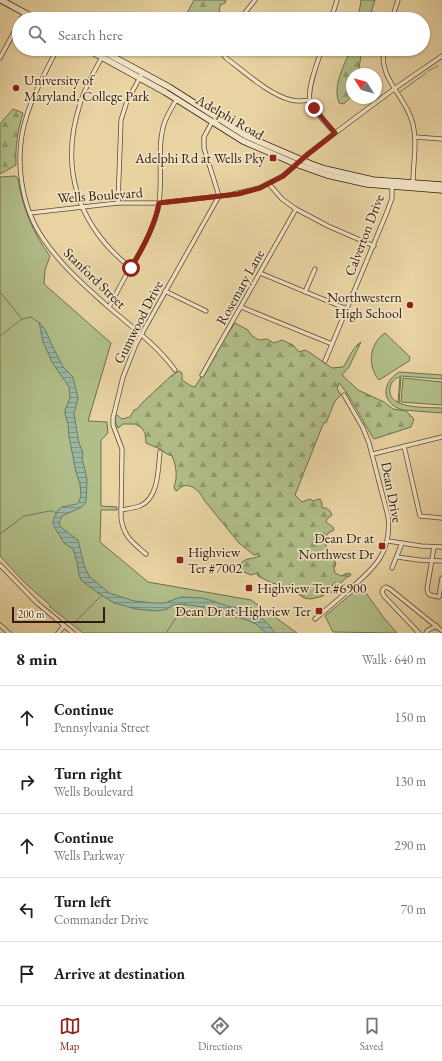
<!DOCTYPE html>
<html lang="en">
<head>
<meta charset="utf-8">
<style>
	:root { --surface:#fff; --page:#f6f6f6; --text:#202124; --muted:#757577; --line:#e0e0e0; --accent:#8f2418 }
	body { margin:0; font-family:"EB Garamond",serif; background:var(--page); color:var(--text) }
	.compass { position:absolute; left:346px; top:68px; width:36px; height:36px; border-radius:50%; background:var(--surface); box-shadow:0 1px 3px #0004; rotate:307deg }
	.scale { position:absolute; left:12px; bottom:10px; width:93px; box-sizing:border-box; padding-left:4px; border:2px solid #2d1d11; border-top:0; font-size:11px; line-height:14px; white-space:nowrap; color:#2d1d11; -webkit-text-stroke:3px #f1e2c3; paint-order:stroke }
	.stop { position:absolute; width:12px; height:12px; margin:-9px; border:3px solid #8f2418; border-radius:50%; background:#fff }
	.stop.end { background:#8f2418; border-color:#fff; box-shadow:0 1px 4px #0008 }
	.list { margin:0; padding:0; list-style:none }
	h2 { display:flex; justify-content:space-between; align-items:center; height:52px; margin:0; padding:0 16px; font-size:17px }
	h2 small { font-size:13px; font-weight:400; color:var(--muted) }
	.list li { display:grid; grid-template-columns:26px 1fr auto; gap:12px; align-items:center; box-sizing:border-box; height:64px; padding:0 16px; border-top:1px solid var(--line) }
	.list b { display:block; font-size:15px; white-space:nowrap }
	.list p { margin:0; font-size:13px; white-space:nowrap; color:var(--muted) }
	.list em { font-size:13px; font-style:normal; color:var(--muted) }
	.icon { flex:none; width:22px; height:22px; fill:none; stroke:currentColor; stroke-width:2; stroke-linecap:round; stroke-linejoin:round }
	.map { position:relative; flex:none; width:442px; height:633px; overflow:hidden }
	.search { position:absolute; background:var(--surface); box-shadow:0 1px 3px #0004; left:12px; right:12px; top:12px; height:44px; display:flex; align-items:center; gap:10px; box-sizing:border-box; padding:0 14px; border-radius:22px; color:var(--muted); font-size:15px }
	.sheet { height:372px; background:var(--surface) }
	nav { display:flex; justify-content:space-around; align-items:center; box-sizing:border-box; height:56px; border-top:1px solid var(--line); background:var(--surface); font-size:11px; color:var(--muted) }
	nav a { display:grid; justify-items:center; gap:2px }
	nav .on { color:var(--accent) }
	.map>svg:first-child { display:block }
	.forest { fill:url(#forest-firs); stroke:#6f6e4d }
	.park { fill:#b1be89; stroke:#6f6e4d }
	.water { fill:url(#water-rules); stroke:#6d7a69 }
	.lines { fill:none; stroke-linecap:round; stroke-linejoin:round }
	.stream { stroke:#6d7a69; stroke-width:1 }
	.minor-casing { stroke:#5c4a35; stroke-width:5 }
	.secondary-casing { stroke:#2d1d11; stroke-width:7 }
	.minor { stroke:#f1e2c3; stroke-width:3.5 }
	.secondary { stroke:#f1e2c3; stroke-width:5.5 }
	.route { stroke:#8f2418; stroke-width:5 }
	.poi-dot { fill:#8f2418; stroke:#f1e2c3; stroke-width:1.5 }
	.labels { text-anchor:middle; stroke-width:3.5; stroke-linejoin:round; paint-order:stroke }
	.poi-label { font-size:14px; fill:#2d1d11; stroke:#f1e2c3; text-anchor:end }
	.street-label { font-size:14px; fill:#2d1d11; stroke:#f1e2c3 }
</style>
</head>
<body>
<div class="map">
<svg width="442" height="633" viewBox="0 0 442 633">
	<defs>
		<pattern id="forest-firs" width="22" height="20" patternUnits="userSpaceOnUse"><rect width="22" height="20" fill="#b1be89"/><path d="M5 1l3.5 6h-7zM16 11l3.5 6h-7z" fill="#909a6f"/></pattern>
		<pattern id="water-rules" width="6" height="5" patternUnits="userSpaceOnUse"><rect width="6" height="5" fill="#98b8a3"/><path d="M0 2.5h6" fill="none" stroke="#7c9583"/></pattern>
	</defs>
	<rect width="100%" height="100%" fill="#e9d3a2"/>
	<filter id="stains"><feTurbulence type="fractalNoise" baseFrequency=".005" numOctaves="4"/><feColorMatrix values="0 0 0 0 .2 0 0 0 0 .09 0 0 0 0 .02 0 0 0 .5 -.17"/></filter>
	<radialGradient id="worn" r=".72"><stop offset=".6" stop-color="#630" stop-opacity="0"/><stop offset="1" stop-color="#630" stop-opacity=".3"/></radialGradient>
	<!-- forest -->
	<g class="forest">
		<polygon points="194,0 226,0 225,3 220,5 219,15 215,19 183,19 187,13"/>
		<polygon points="361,0 375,0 369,19 358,19"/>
		<path d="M350,49H362L358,74H352V96L344,104L339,103C332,84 345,66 350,49Z"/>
		<path d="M13,109L23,113C18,130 15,146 16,165L0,174V124Z"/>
		<path d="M235,323L248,330L252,336L259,340L267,339L274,343L282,340L293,345L299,352L305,350L309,352L332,368L343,367C349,359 353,346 361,342L349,367L342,375L358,390L384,402L393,409L406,411L414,419L411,427L374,439C362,421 353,399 339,383L337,389L341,395L335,401L326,423L324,422L320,432L295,495L302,502L310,499L313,501L320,499L322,503V508H326L330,511L332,515L327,519L326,522L333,527L334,530L328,533C323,548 327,551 336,563L334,569L335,573L341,576L348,573L351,574L350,576L347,577L341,583H334L332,586L333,590L331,593H325L323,596L311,599L304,598L288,587L272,583L258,576L257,573L251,575L244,572L241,567L242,562C247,558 253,559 259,556L258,554L254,555L239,543L204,500C199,489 186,479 177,491L175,490L174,486C178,478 176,464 172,456L167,454L160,449L146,443L145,433L141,427L135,424H123L118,428C116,423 113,419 117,415L122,419L130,417L134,410L137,409L144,401L171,376L179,371L182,373V380L191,386L195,387C209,366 220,343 235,323Z"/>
	</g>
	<!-- park -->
	<g class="park">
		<path d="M15,176L18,178C22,207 33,233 50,256L45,270L44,284L111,343L88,421L107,422L108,433L101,440V506L117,507V510H101L100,542L148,582L251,600L297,633H83L50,607V605L24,582L0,556V177Z"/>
		<path d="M385,333L410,357L409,361L379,380C367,366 369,344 385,333Z"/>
		<path d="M399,372L442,375V379L401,376L399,403H398L400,377C395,378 391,382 390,388C386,410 428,407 442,408V413L403,410C381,404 381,383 399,372Z"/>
		<polygon points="403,378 442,382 442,405 401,402"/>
		<polygon points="361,586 384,618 397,633 333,632 325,616"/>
	</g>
	<!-- water -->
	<polygon class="water" points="39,322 46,331 50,341 63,367 73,377 78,398 74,414 79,443 83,453 82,458 87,479 86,502 82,507 62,516 59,523 60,526 63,529 78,540 84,565 89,576 109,593 134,601 154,603 165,603 181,597 203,598 231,607 235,607 244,612 257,613 269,625 275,633 266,633 256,624 244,619 235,617 218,608 202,607 183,604 173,605 167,609 157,611 136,609 114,603 98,593 81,580 79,575 77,562 73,549 64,543 55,528 53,523 54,518 58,510 62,507 77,504 79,502 81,495 80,484 76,472 69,437 68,424 65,414 65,410 70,398 69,387 52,362 43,342"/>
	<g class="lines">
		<!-- stream -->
		<g class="stream">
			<polyline points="428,71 438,66"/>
			<polyline points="400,92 426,73"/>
			<polyline points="0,292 22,319"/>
			<polyline points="0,336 22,319 31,317 39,323"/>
			<polyline points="0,534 24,516 50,511 53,511 56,513"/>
			<polyline points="74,623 102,595"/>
			<polyline points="166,633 185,604"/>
		</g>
		<defs>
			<g id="minor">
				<polyline points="21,19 25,13"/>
				<polyline points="240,19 255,0"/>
				<polyline points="331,19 337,0"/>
				<polyline points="392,19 398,0"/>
				<path d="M57,49C46,72 33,93 26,118C14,157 20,206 44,240C61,265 83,284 105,304C129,325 156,344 175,370"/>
				<path d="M222,49L223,54L226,58C245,72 268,94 291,100C298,102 303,101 310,100"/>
				<polyline points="315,49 321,51"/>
				<path d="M322,49C318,61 305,93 311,104C316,114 327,124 335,133"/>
				<path d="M384,49C378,78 405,96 412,121C418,140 413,163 413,182"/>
				<path d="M102,57C94,72 85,87 80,104C59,169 78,226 131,268"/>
				<polyline points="0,58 19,23"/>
				<polyline points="212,122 204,137 204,148 219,196"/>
				<polyline points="415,137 442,139"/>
				<polyline points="269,184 282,199 296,209 328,226 374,246"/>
				<polyline points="118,203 121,120 127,101 143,72"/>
				<polyline points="30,213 118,203 159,203 229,195 259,188 283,176 308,154 335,133 394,89 442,56"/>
				<polyline points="260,273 347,309"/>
				<polyline points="165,291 206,311"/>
				<polyline points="305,292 315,269"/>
				<path d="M109,307C116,294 123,280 131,267C142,249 153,230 158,209C164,181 156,151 164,124C167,115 172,107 177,99"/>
				<polyline points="241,307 332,344"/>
				<polyline points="325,361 387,212 392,198 392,184"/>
				<polyline points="202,375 296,209"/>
				<polyline points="404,446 420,516 442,518"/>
				<polyline points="373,454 442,437"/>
				<path d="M121,510C127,509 134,508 140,506C159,498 158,469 160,452"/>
				<polyline points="388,541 421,546 442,547"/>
				<polyline points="434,547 427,589 428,593 430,595 439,597 442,578"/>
				<path d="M146,554C132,542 123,536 121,517L122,449L113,425V418L123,377L136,344L219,196"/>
				<polyline points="397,557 419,560 442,561"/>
				<polyline points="0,565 37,603 73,633"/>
				<polyline points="392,568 402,543"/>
				<path d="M315,619C327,609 339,599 350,589C376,567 392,551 388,516L369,443L363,428L344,395"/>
				<polyline points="0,625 9,633"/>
				<polyline points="58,633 64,626"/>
				<polyline points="419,633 384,596 382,592 383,589 386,587 390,589 442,631"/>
				<polyline points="426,633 428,630 437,626"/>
			</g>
			<g id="secondary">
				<polyline points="1,0 36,19"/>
				<polyline points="87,49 165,92 243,141 296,164 327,175 367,184 442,190"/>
				<polyline points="99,49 169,87 246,136 311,164 325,169 373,180 442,185"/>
			</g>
		</defs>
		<!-- minor casing -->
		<use href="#minor" class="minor-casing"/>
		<!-- secondary casing -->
		<use href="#secondary" class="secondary-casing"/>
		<!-- minor -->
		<use href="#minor" class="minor"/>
		<!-- secondary -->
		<use href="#secondary" class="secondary"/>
	</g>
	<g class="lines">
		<!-- route -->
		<path class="route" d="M131,268C143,248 155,226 159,203L238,194L260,188L283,176L308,154L335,133L314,108"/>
	</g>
	<!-- markers -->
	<g class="poi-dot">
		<circle cx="16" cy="88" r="4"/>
		<rect x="269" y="154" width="8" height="8" rx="2"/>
		<circle cx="410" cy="305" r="4"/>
		<rect x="378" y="542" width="8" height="8" rx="2"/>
		<rect x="176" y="556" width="8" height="8" rx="2"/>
		<rect x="245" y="584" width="8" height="8" rx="2"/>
		<rect x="315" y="607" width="8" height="8" rx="2"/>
	</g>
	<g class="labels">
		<!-- poi labels -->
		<g class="poi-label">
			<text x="24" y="85" text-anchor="start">University of<tspan x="24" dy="16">Maryland, College Park</tspan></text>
			<text x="265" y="163">Adelphi Rd at Wells Pky</text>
			<text x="402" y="302">Northwestern<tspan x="402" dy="16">High School</tspan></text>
			<text x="374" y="543">Dean Dr at<tspan x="374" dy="16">Northwest Dr</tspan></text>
			<text x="188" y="557" text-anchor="start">Highview<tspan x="188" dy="16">Ter #7002</tspan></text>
			<text x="257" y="593" text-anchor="start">Highview Ter #6900</text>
			<text x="311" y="616">Dean Dr at Highview Ter</text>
		</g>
		<!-- street labels -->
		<g class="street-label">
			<text transform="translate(230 117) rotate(30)" y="5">Adelphi Road</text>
			<text transform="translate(100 195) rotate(-4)" y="5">Wells Boulevard</text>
			<text transform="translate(364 235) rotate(-69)" y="5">Calverton Drive</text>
			<text transform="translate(95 278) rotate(44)" y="5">Stanford Street</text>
			<text transform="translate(240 287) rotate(-61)" y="5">Rosemary Lane</text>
			<text transform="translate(138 322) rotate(-63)" y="5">Gumwood Drive</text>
			<text transform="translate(392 492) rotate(79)" y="5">Dean Drive</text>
		</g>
	</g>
	<rect width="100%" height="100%" filter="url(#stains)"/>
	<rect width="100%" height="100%" fill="url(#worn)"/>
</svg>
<svg class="compass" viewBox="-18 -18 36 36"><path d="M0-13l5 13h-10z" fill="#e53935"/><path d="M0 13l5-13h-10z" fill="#757577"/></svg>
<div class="scale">200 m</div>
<div class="stop" style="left:131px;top:268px"></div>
<div class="stop end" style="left:314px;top:108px"></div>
<div class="search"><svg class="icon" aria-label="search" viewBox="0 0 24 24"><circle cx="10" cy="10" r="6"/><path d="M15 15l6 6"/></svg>Search here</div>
</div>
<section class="sheet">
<h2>8 min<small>Walk · 640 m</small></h2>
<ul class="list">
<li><svg class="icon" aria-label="ahead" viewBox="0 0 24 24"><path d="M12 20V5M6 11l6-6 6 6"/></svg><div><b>Continue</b><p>Pennsylvania Street</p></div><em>150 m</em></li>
<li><svg class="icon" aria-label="right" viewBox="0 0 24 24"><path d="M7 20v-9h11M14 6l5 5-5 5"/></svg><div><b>Turn right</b><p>Wells Boulevard</p></div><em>130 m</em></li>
<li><svg class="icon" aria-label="ahead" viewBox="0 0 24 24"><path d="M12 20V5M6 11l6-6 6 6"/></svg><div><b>Continue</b><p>Wells Parkway</p></div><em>290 m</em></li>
<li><svg class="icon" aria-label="left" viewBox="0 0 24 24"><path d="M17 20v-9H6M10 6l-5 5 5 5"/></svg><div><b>Turn left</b><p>Commander Drive</p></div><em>70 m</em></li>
<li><svg class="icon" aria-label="arrive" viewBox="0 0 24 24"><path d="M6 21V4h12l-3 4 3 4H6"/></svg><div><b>Arrive at destination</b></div></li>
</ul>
</section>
<nav>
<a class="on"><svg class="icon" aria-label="map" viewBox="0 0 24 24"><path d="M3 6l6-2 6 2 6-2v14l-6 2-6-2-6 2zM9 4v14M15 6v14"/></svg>Map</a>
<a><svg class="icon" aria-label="directions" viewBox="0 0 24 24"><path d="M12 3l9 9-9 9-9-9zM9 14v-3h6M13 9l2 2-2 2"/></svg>Directions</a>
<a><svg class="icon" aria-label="saved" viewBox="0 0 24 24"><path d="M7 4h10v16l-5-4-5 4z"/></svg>Saved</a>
</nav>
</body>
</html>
